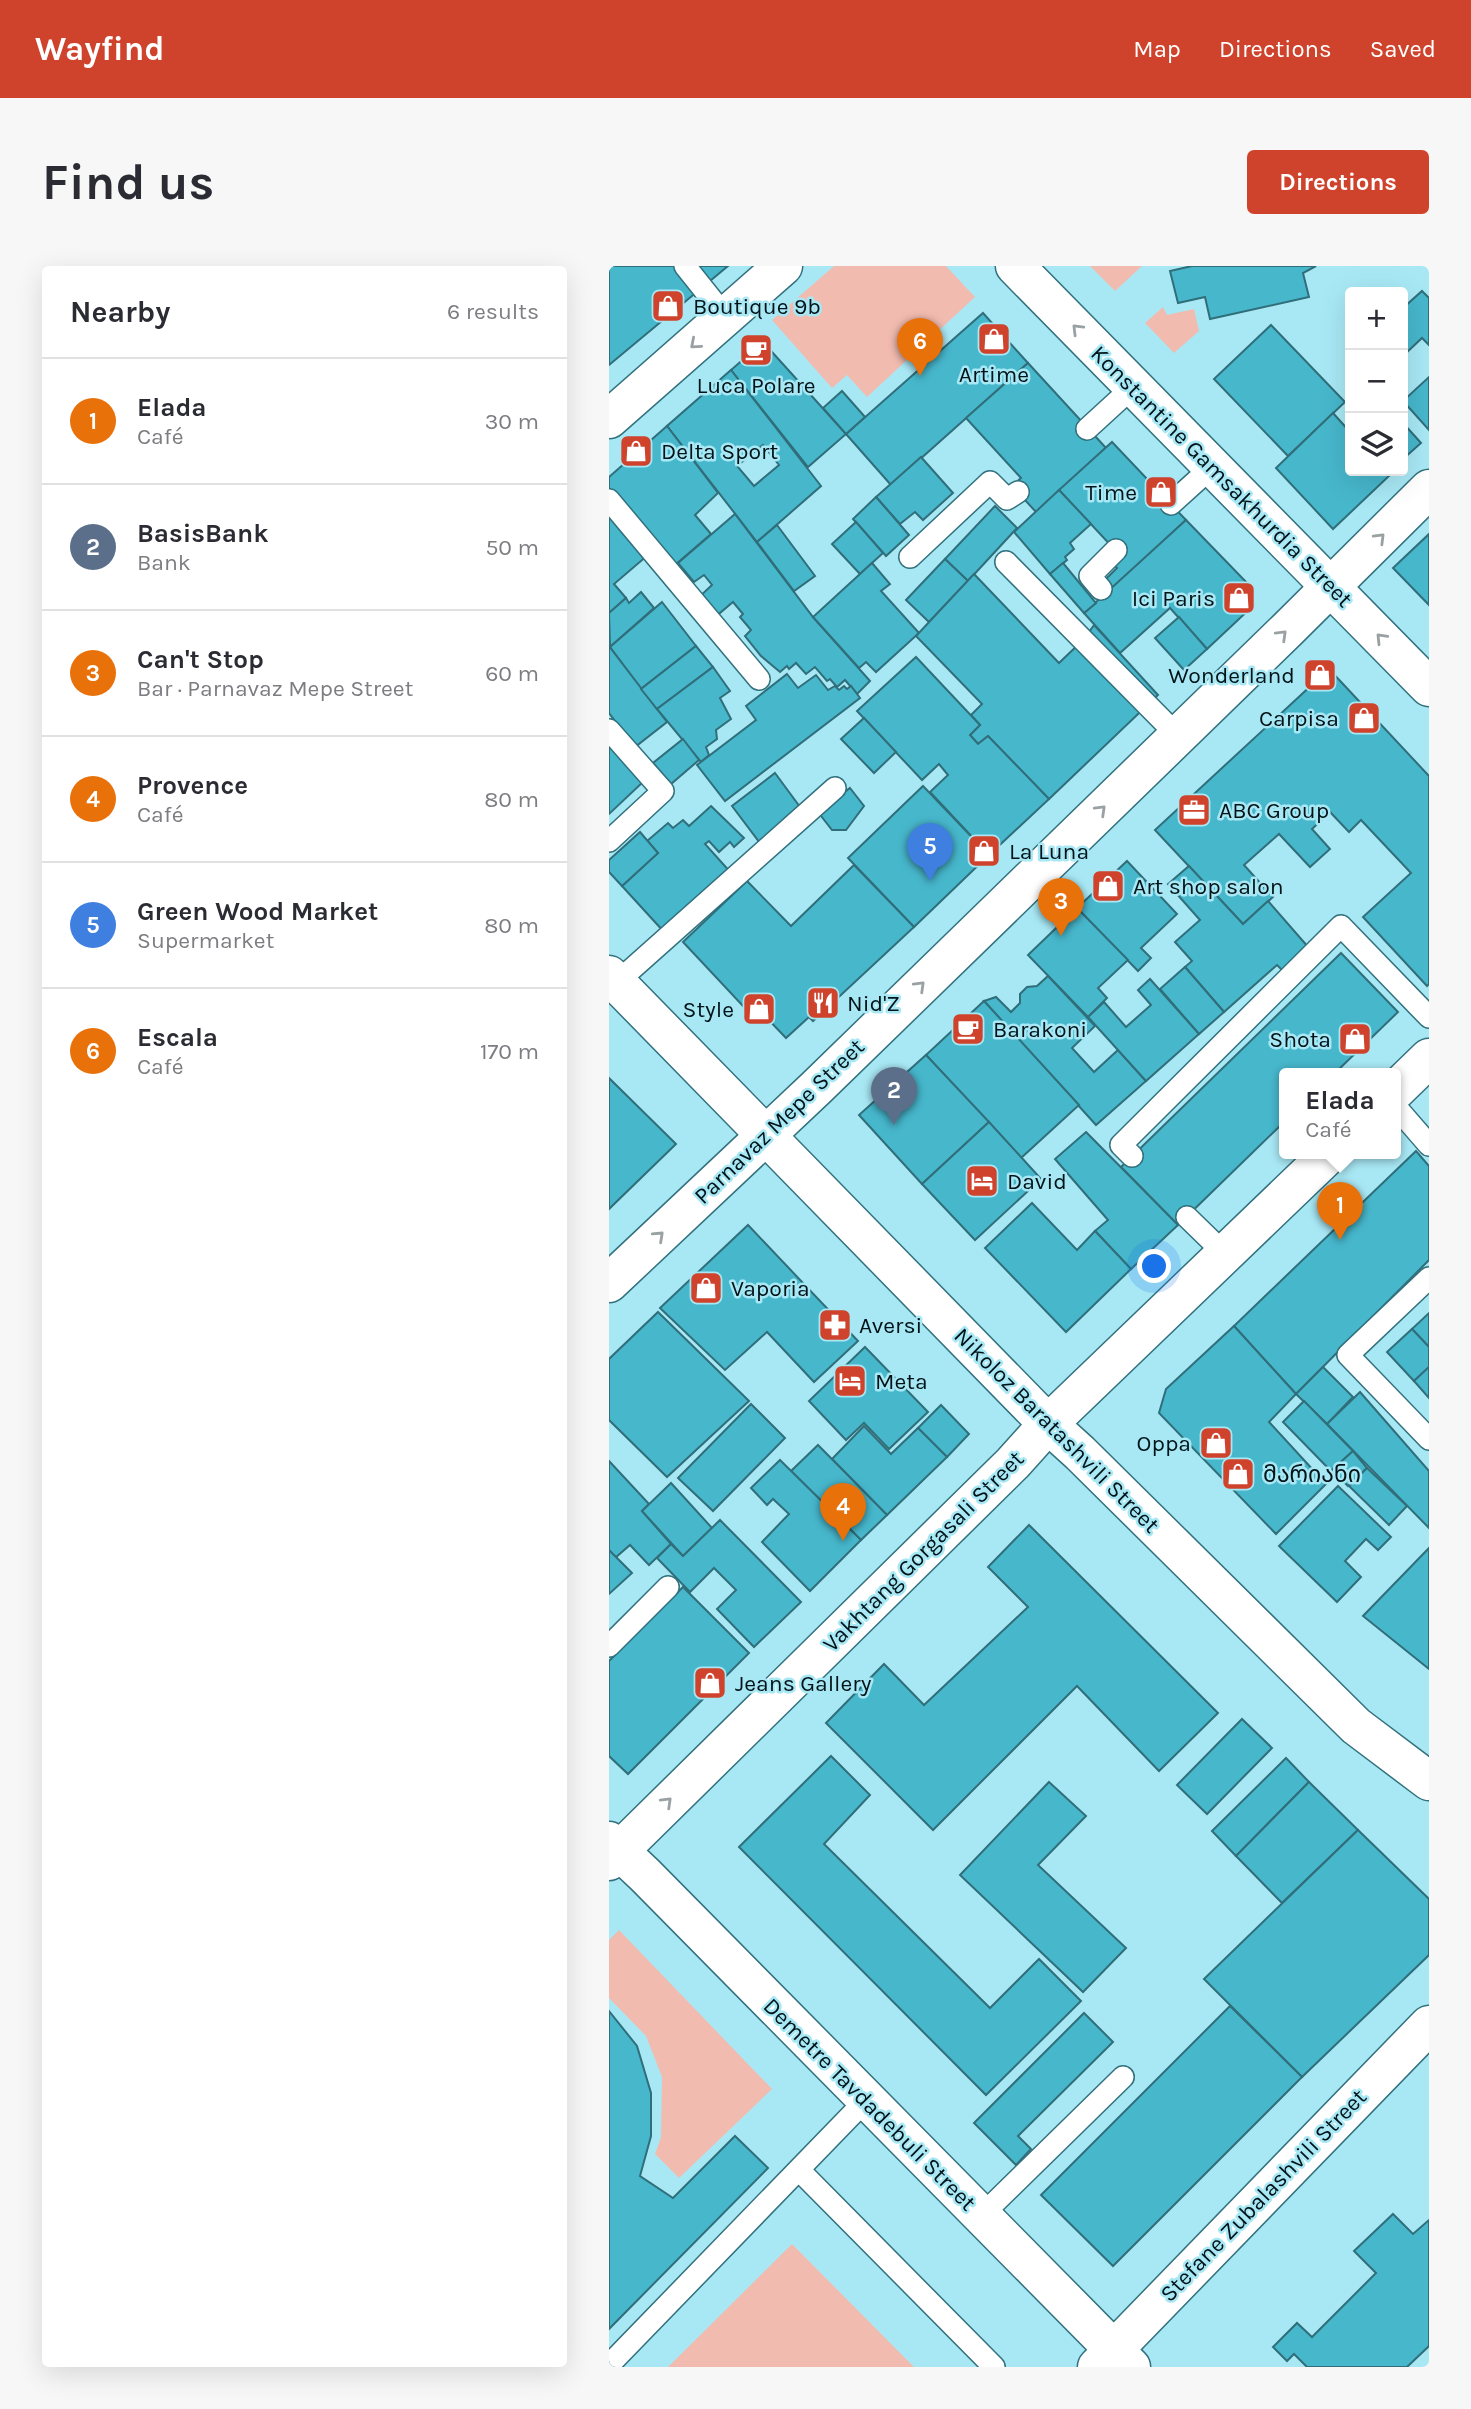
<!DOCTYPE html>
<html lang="en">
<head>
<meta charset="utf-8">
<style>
	:root { --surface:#fff; --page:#f7f7f7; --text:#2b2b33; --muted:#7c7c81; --line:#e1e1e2; --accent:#cf432c }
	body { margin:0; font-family:Karla,"Noto Sans Georgian",sans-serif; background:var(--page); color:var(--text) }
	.controls { position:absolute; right:21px; top:21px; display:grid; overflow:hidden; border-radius:7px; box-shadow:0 7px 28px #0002 }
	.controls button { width:63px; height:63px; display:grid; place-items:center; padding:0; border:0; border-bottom:2px solid var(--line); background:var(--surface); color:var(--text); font:35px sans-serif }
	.you { position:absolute; left:546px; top:1001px; width:24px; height:24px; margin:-18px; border:5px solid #fff; border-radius:50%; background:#1a73e8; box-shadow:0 0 0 10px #1a73e833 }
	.badge { display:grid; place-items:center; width:46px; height:46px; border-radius:50%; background:var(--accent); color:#fff; font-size:23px; font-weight:700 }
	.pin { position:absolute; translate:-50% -58px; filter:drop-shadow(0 2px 4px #0008) }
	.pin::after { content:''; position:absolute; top:37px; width:24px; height:21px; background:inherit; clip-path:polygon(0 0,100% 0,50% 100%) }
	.popup { position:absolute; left:670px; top:802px; width:122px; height:91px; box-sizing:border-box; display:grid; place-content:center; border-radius:7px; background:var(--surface); filter:drop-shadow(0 2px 5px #0005); font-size:23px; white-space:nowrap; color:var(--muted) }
	.popup b { font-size:26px; color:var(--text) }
	.popup::after { content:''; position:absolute; left:50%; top:100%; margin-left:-14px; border:14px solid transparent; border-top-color:var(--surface) }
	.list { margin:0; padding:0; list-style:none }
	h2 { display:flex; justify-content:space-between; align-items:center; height:91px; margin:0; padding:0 28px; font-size:30px }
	h2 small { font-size:23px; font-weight:400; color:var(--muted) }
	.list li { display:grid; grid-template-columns:46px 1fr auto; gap:21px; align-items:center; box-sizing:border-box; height:126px; padding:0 28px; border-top:2px solid var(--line) }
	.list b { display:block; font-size:26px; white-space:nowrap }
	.list p { margin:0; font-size:23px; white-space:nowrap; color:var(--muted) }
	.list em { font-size:23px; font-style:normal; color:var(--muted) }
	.icon { flex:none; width:38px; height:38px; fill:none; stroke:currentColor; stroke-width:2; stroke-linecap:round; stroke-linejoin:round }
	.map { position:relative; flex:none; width:820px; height:2101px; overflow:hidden; border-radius:7px }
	header { display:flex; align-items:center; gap:42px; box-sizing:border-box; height:98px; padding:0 35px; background:var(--accent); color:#fff }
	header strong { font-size:33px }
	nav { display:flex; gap:38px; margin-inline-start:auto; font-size:24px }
	.intro { display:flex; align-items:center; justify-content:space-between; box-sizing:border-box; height:168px; padding:0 42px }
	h1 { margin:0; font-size:49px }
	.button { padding:18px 32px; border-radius:7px; background:var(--accent); color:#fff; font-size:24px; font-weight:700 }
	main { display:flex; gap:42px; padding:0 42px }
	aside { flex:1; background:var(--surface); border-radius:7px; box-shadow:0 7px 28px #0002 }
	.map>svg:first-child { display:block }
	.green { fill:#f2bbb0 }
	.building { fill:#47b7cc; stroke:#306e7a; stroke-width:2; fill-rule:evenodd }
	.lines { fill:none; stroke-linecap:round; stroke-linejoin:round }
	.lane-casing { stroke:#32717d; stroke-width:24 }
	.street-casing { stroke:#32717d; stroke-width:41 }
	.secondary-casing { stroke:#32717d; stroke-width:41 }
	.lane { stroke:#fff; stroke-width:21 }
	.street { stroke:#fff; stroke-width:38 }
	.secondary { stroke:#fff; stroke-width:38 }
	.oneway { stroke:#99a1a3 }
	.labels { text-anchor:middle; stroke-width:5; stroke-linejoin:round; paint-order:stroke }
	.poi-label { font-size:23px; fill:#001318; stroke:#a8e8f5; text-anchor:start }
	.street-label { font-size:23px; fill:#001318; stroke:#a8e8f5 }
</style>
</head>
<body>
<header>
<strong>Wayfind</strong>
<nav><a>Map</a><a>Directions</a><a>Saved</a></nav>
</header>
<div class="intro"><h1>Find us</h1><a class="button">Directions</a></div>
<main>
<aside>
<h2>Nearby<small>6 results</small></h2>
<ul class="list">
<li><span class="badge" style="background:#e8710a">1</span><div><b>Elada</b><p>Café</p></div><em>30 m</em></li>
<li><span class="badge" style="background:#5c6f8a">2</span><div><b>BasisBank</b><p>Bank</p></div><em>50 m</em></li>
<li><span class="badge" style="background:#e8710a">3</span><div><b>Can't Stop</b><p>Bar · Parnavaz Mepe Street</p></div><em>60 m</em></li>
<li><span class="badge" style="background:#e8710a">4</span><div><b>Provence</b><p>Café</p></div><em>80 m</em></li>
<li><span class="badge" style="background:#3f7fe0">5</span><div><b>Green Wood Market</b><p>Supermarket</p></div><em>80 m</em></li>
<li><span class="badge" style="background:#e8710a">6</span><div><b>Escala</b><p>Café</p></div><em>170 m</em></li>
</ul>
</aside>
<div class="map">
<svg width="820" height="2101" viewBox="0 0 820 2101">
	<rect width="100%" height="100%" fill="#a8e8f5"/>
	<!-- green -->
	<g class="green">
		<polygon points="225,0 337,0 366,31 258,131 238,109 223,122 163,54"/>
		<polygon points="481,0 533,0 506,25"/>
		<polygon points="554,41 558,49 585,43 590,65 565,87 536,57"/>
		<polygon points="10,1664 163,1823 70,1912 46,1888 52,1871 53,1811 37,1770 0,1732 0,1674"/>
		<polygon points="183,1978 305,2101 59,2101"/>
	</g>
	<!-- building -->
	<g class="building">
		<polygon points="0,0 119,0 0,99"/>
		<polygon points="583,0 707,0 694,7 700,31 601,53 596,31 569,37 561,5"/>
		<polygon points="813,25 820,32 820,79 813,72 794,90 794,42"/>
		<polygon points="374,47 419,97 282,219 237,168"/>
		<polygon points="662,59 736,136 679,190 605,113"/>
		<polygon points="154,76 237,168 199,201 122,104"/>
		<polygon points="419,97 497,182 427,246 403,220 412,212 357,152"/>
		<path d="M122,104L212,220L148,276L58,160ZM154,179L170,199L145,220L128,200Z"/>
		<polygon points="820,111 820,164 794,135"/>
		<polygon points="233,125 256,151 237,168 214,142"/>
		<polygon points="724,147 741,166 741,205 777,205 781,209 724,263 667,202"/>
		<polygon points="794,157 812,177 794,193"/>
		<polygon points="58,160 109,227 86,249 102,268 66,299 0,224 0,211"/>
		<polygon points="503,176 577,254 505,322 496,314 508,302 500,294 508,286 450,224"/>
		<polygon points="312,191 344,227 314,254 306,246 291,258 267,231"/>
		<polygon points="450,224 482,258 461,277 465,283 456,291 458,294 441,308 405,266"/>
		<polygon points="267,231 300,269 277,290 244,253"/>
		<polygon points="386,240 408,262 359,315 336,293"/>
		<polygon points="0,244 39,289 5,318 17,332 0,347"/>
		<polygon points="126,248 204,351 261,415 248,428 236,414 228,421 221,413 218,415 206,401 197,408 187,397 180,403 178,400 171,406 152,390 136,370 142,364 131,351 134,348 124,336 105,352 89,332 103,319 95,309 85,316 69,297"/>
		<polygon points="577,254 641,320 645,339 598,383 561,342 511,387 475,347"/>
		<polygon points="247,256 274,287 251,308 223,278"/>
		<polygon points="168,259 206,310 185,325 148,276"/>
		<polygon points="820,268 820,339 784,302"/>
		<polygon points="336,293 359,315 320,356 297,334"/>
		<polygon points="263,297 281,318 272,325 310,367 267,406 257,396 250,402 204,351"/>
		<polygon points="454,297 487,337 475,347 441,308"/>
		<polygon points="365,308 450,397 475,373 485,359 549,429 440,533 379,470 369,478 361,469 371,459 362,449 373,438 307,370"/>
		<polygon points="32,326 45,342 1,381 0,347 17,332 20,337"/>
		<polygon points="53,336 87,380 32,423 1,381"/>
		<polygon points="570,351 598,383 575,404 546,372"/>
		<polygon points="0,380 58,456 26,481 0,447"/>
		<polygon points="87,380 104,401 48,443 32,423"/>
		<polygon points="307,391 371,459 361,469 369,478 379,470 440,533 380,589 321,526 339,509 330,498 313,514 248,445"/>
		<polygon points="104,401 121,425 111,432 122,453 107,464 108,473 97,481 100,489 92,496 48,443"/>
		<polygon points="720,403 820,510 820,718 818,720 754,651 802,607 752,554 740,566 721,546 703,563 721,583 701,601 670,568 635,599 664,631 634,658 546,564"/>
		<polygon points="178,408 189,422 207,409 219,424 226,420 230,424 235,420 238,423 242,420 251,432 116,535 88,499 147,454 137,440"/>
		<polygon points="255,452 287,486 265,507 232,473"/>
		<polygon points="74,473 90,494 62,518 44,497"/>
		<polygon points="0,479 35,515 0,548"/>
		<polygon points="166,507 194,545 151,577 123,540"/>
		<polygon points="314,520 380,589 305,661 239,592"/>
		<polygon points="241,522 255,540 237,564 223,564 209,546"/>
		<polygon points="102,540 135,572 125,581 121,576 110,586 100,575 96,578 123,608 56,667 13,620 49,587 38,575 59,557 64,562 74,554 80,560"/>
		<polygon points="31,566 49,587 13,620 0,606 0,594"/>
		<polygon points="518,595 568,648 532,682 542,692 529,705 468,642"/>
		<polygon points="245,599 305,661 204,755 200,751 177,772 156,750 149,756 74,676 138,615 182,660"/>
		<polygon points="580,600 634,658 659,635 700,682 674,705 668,699 615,746 576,701 583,695 566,676 591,654 559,618"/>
		<polygon points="468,642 519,694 489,722 498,732 479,751 419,689"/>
		<polygon points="732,687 789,746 725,808 675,808 675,856 569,959 512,901"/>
		<polygon points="576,701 615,746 590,768 551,723"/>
		<polygon points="439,710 486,760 463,782 485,806 509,784 537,815 487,859 375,735 387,731 402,746 411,737 411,728 418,721 428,720"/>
		<polygon points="541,713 590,768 537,815 479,751 495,736 517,761 542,739 529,724"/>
		<polygon points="375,735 470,839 412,892 317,789"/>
		<polygon points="317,789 380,856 313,918 250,849"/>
		<polygon points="0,812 67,878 0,943"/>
		<polygon points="380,856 432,913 366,974 313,918"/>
		<polygon points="477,866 569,959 522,1003 486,965 499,954 446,893"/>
		<polygon points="807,885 820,900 820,994 687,1128 625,1060"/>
		<polygon points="423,937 468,984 486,965 522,1003 457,1066 376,982"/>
		<polygon points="139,959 249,1075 205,1116 158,1066 116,1104 51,1042"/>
		<polygon points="49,1046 140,1135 58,1211 0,1154 0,1093"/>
		<polygon points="820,1047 820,1081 803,1063"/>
		<polygon points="625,1060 687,1128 660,1156 717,1218 667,1268 550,1147 557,1123"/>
		<polygon points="803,1063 820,1081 820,1101 805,1115 778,1086"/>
		<polygon points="256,1081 319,1146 280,1183 255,1157 237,1174 200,1135"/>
		<polygon points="714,1101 744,1131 718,1158 687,1128"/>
		<polygon points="820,1101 820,1132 805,1115"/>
		<polygon points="751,1126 820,1205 820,1262 718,1158"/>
		<polygon points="695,1135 744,1185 722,1205 674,1156"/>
		<polygon points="142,1138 176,1172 104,1245 69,1212"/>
		<polygon points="332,1139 360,1168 338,1191 309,1162"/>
		<polygon points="255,1160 282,1188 309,1162 338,1191 278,1249 223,1193"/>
		<polygon points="209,1179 278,1249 252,1274 182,1205"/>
		<polygon points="744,1185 758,1202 739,1220 723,1204"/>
		<polygon points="171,1194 252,1274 201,1325 153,1276 180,1248 164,1233 158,1239 142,1222"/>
		<polygon points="0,1195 40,1238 33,1245 62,1278 40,1299 21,1279 6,1292 0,1284"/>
		<polygon points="758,1202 798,1240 780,1259 740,1220"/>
		<polygon points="62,1217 103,1262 74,1290 33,1245"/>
		<polygon points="729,1220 782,1271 769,1284 757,1273 736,1295 752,1311 728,1336 670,1280"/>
		<polygon points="111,1254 192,1336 145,1381 108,1343 127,1324 105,1302 81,1326 48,1292 62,1278 74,1290"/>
		<polygon points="420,1259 609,1447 550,1505 468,1420 324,1564 217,1457 275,1398 315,1439 419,1341 379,1301"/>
		<polygon points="820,1282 820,1403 754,1350"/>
		<polygon points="0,1284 23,1307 0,1328"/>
		<polygon points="74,1321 140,1387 19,1508 0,1490 0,1395"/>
		<polygon points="633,1453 663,1482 598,1548 568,1519"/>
		<polygon points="222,1490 261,1529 215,1578 381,1742 430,1693 472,1735 377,1829 130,1581"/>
		<polygon points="677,1492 700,1516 627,1590 603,1565"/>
		<polygon points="440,1516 477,1550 429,1599 517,1682 474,1726 351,1609"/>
		<polygon points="700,1516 749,1564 673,1637 627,1590"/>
		<polygon points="749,1564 820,1633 820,1689 693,1811 595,1713"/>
		<polygon points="621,1740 693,1811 504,2000 432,1929"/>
		<polygon points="0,1745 28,1780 42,1827 42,1870 31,1910 64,1932 126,1870 159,1902 0,2063"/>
		<polygon points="475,1747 504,1776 409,1870 422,1883 407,1899 365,1857"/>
		<polygon points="784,1948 804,1968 820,1954 820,2080 798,2101 698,2101 685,2088 678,2095 664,2081 688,2057 703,2071 767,2007 745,1985"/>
	</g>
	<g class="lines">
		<defs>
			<g id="lane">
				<polyline points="76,0 116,50"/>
				<polyline points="478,163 525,120"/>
				<polyline points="0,234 150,413"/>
				<polyline points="562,238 604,200"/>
				<polyline points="301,291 381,216 398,233 409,226"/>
				<polyline points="397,296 568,469"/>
				<polyline points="492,323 481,310 507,284"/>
				<polyline points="0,464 54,525 0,575"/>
				<polyline points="7,717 226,522"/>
				<polyline points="787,841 820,879"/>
				<polyline points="523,890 512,879 732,660 820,751"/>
				<polyline points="578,951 616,988"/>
				<polyline points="820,1012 739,1089 820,1173"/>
				<polyline points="0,1380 59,1321"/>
				<polyline points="190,1904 385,2101"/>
				<polyline points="372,1950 514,1811"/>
				<polyline points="0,2099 257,1834"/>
			</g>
			<g id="street">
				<polyline points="406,0 820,421"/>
				<polyline points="0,153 174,0"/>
				<polyline points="787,824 820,792"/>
				<polyline points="0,1017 207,822 678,364 820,223"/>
				<polyline points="0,1575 36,1609 522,2101"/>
				<polyline points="0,1595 404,1197 439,1158 720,888"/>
				<polyline points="488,2101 820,1759"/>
			</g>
			<polyline id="secondary" points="0,709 439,1158 471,1187 747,1460 820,1515"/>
		</defs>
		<!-- lane casing -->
		<use href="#lane" class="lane-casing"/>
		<!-- street casing -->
		<use href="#street" class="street-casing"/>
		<!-- secondary casing -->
		<use href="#secondary" class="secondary-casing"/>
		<!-- lane -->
		<use href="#lane" class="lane"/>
		<!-- street -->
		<use href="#street" class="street"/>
		<!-- secondary -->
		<use href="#secondary" class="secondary"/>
	</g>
	<!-- one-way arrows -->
	<defs><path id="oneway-chevron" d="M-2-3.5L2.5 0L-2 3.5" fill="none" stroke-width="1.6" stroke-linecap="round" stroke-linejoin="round" transform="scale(1.75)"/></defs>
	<g class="oneway">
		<use href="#oneway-chevron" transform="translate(468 63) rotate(-135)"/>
		<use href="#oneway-chevron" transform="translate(86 78) rotate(139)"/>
		<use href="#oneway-chevron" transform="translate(771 272) rotate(-45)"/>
		<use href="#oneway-chevron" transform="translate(673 369) rotate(-44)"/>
		<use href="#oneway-chevron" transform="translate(772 372) rotate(-134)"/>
		<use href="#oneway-chevron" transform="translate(492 544) rotate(-44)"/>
		<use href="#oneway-chevron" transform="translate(311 720) rotate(-44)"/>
		<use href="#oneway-chevron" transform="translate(50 970) rotate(-43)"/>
		<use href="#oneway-chevron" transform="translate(58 1536) rotate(-44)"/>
	</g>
	<!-- icons -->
	<defs>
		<symbol id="shop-square" viewBox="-11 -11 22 22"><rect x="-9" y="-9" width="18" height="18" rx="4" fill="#cf432c" stroke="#a8e8f5"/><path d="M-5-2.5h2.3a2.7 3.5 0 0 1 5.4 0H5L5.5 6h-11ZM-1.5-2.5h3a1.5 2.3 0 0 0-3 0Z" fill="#fff"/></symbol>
		<symbol id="cafe-square" viewBox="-11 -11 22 22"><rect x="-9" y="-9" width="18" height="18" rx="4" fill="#cf432c" stroke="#a8e8f5"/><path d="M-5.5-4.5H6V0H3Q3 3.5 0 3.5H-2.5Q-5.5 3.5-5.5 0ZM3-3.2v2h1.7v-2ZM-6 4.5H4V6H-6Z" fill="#fff"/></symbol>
		<symbol id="office-square" viewBox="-11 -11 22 22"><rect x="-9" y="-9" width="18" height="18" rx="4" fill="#cf432c" stroke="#a8e8f5"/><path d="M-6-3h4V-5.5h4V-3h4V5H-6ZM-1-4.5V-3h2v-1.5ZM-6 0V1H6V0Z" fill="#fff"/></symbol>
		<symbol id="restaurant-square" viewBox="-11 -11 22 22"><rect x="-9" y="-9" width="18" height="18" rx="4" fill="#cf432c" stroke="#a8e8f5"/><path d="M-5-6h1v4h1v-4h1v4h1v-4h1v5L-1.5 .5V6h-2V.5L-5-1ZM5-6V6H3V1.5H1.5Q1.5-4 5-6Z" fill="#fff"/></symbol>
		<symbol id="hotel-square" viewBox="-11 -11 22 22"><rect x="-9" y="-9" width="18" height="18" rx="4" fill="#cf432c" stroke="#a8e8f5"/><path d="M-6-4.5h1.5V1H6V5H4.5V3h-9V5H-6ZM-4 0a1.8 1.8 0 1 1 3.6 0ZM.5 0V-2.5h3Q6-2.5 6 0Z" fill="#fff"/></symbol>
		<symbol id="pharmacy-square" viewBox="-11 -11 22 22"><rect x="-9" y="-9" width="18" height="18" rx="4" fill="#cf432c" stroke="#a8e8f5"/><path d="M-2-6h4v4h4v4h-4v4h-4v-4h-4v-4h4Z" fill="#fff"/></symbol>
	</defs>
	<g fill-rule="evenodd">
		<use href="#shop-square" x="40" y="21" width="38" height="38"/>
		<use href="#shop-square" x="366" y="54" width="38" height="38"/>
		<use href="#cafe-square" x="128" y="65" width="38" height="38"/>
		<use href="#shop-square" x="8" y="166" width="38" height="38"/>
		<use href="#shop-square" x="533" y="207" width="38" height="38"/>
		<use href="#shop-square" x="611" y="313" width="38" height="38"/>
		<use href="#shop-square" x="692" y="390" width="38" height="38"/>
		<use href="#shop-square" x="736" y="433" width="38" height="38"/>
		<use href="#office-square" x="566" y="525" width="38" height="38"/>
		<use href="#shop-square" x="356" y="566" width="38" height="38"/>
		<use href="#shop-square" x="480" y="601" width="38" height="38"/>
		<use href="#restaurant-square" x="195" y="718" width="38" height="38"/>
		<use href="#shop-square" x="131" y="724" width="38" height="38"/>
		<use href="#cafe-square" x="340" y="744" width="38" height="38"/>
		<use href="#shop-square" x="727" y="754" width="38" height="38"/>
		<use href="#hotel-square" x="354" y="896" width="38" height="38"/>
		<use href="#shop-square" x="78" y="1003" width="38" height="38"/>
		<use href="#pharmacy-square" x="207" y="1040" width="38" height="38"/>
		<use href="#hotel-square" x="222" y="1096" width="38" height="38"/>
		<use href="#shop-square" x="588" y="1158" width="38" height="38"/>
		<use href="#shop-square" x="610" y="1189" width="38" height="38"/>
		<use href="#shop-square" x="82" y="1398" width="38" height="38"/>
	</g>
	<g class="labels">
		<!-- poi labels -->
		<g class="poi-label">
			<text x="84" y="48">Boutique 9b</text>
			<text x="385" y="116" text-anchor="middle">Artime</text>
			<text x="147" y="127" text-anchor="middle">Luca Polare</text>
			<text x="52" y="193">Delta Sport</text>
			<text x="528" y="234" text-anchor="end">Time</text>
			<text x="606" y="340" text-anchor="end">Ici Paris</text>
			<text x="686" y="417" text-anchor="end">Wonderland</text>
			<text x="730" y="460" text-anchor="end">Carpisa</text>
			<text x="610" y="552">ABC Group</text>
			<text x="400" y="593">La Luna</text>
			<text x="524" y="628">Art shop salon</text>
			<text x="238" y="745">Nid'Z</text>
			<text x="125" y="751" text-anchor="end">Style</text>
			<text x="384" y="771">Barakoni</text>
			<text x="722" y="781" text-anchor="end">Shota</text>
			<text x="398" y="923">David</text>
			<text x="122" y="1030">Vaporia</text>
			<text x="250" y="1067">Aversi</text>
			<text x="266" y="1123">Meta</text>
			<text x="582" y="1185" text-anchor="end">Oppa</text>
			<text x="654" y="1216">მარიანი</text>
			<text x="126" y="1425">Jeans Gallery</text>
		</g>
		<!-- street labels -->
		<g class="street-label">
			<text transform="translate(613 210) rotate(45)" y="8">Konstantine Gamsakhurdia Street</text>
			<text transform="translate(170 855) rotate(-44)" y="8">Parnavaz Mepe Street</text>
			<text transform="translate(448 1164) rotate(45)" y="8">Nikoloz Baratashvili Street</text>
			<text transform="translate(314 1285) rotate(-45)" y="8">Vakhtang Gorgasali Street</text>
			<text transform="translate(261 1838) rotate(45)" y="8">Demetre Tavdadebuli Street</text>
			<text transform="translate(654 1929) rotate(-46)" y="8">Stefane Zubalashvili Street</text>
		</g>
	</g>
</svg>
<div class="controls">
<button>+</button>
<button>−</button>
<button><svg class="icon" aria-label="layers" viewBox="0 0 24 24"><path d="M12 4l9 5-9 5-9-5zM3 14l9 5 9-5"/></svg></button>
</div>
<div class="you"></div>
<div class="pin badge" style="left:731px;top:974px;background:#e8710a">1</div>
<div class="popup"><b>Elada</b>Café</div>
<div class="pin badge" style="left:285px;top:859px;background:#5c6f8a">2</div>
<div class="pin badge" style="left:452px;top:670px;background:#e8710a">3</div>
<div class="pin badge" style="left:234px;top:1275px;background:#e8710a">4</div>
<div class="pin badge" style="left:321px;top:615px;background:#3f7fe0">5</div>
<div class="pin badge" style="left:311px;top:110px;background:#e8710a">6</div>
</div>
</main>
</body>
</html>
